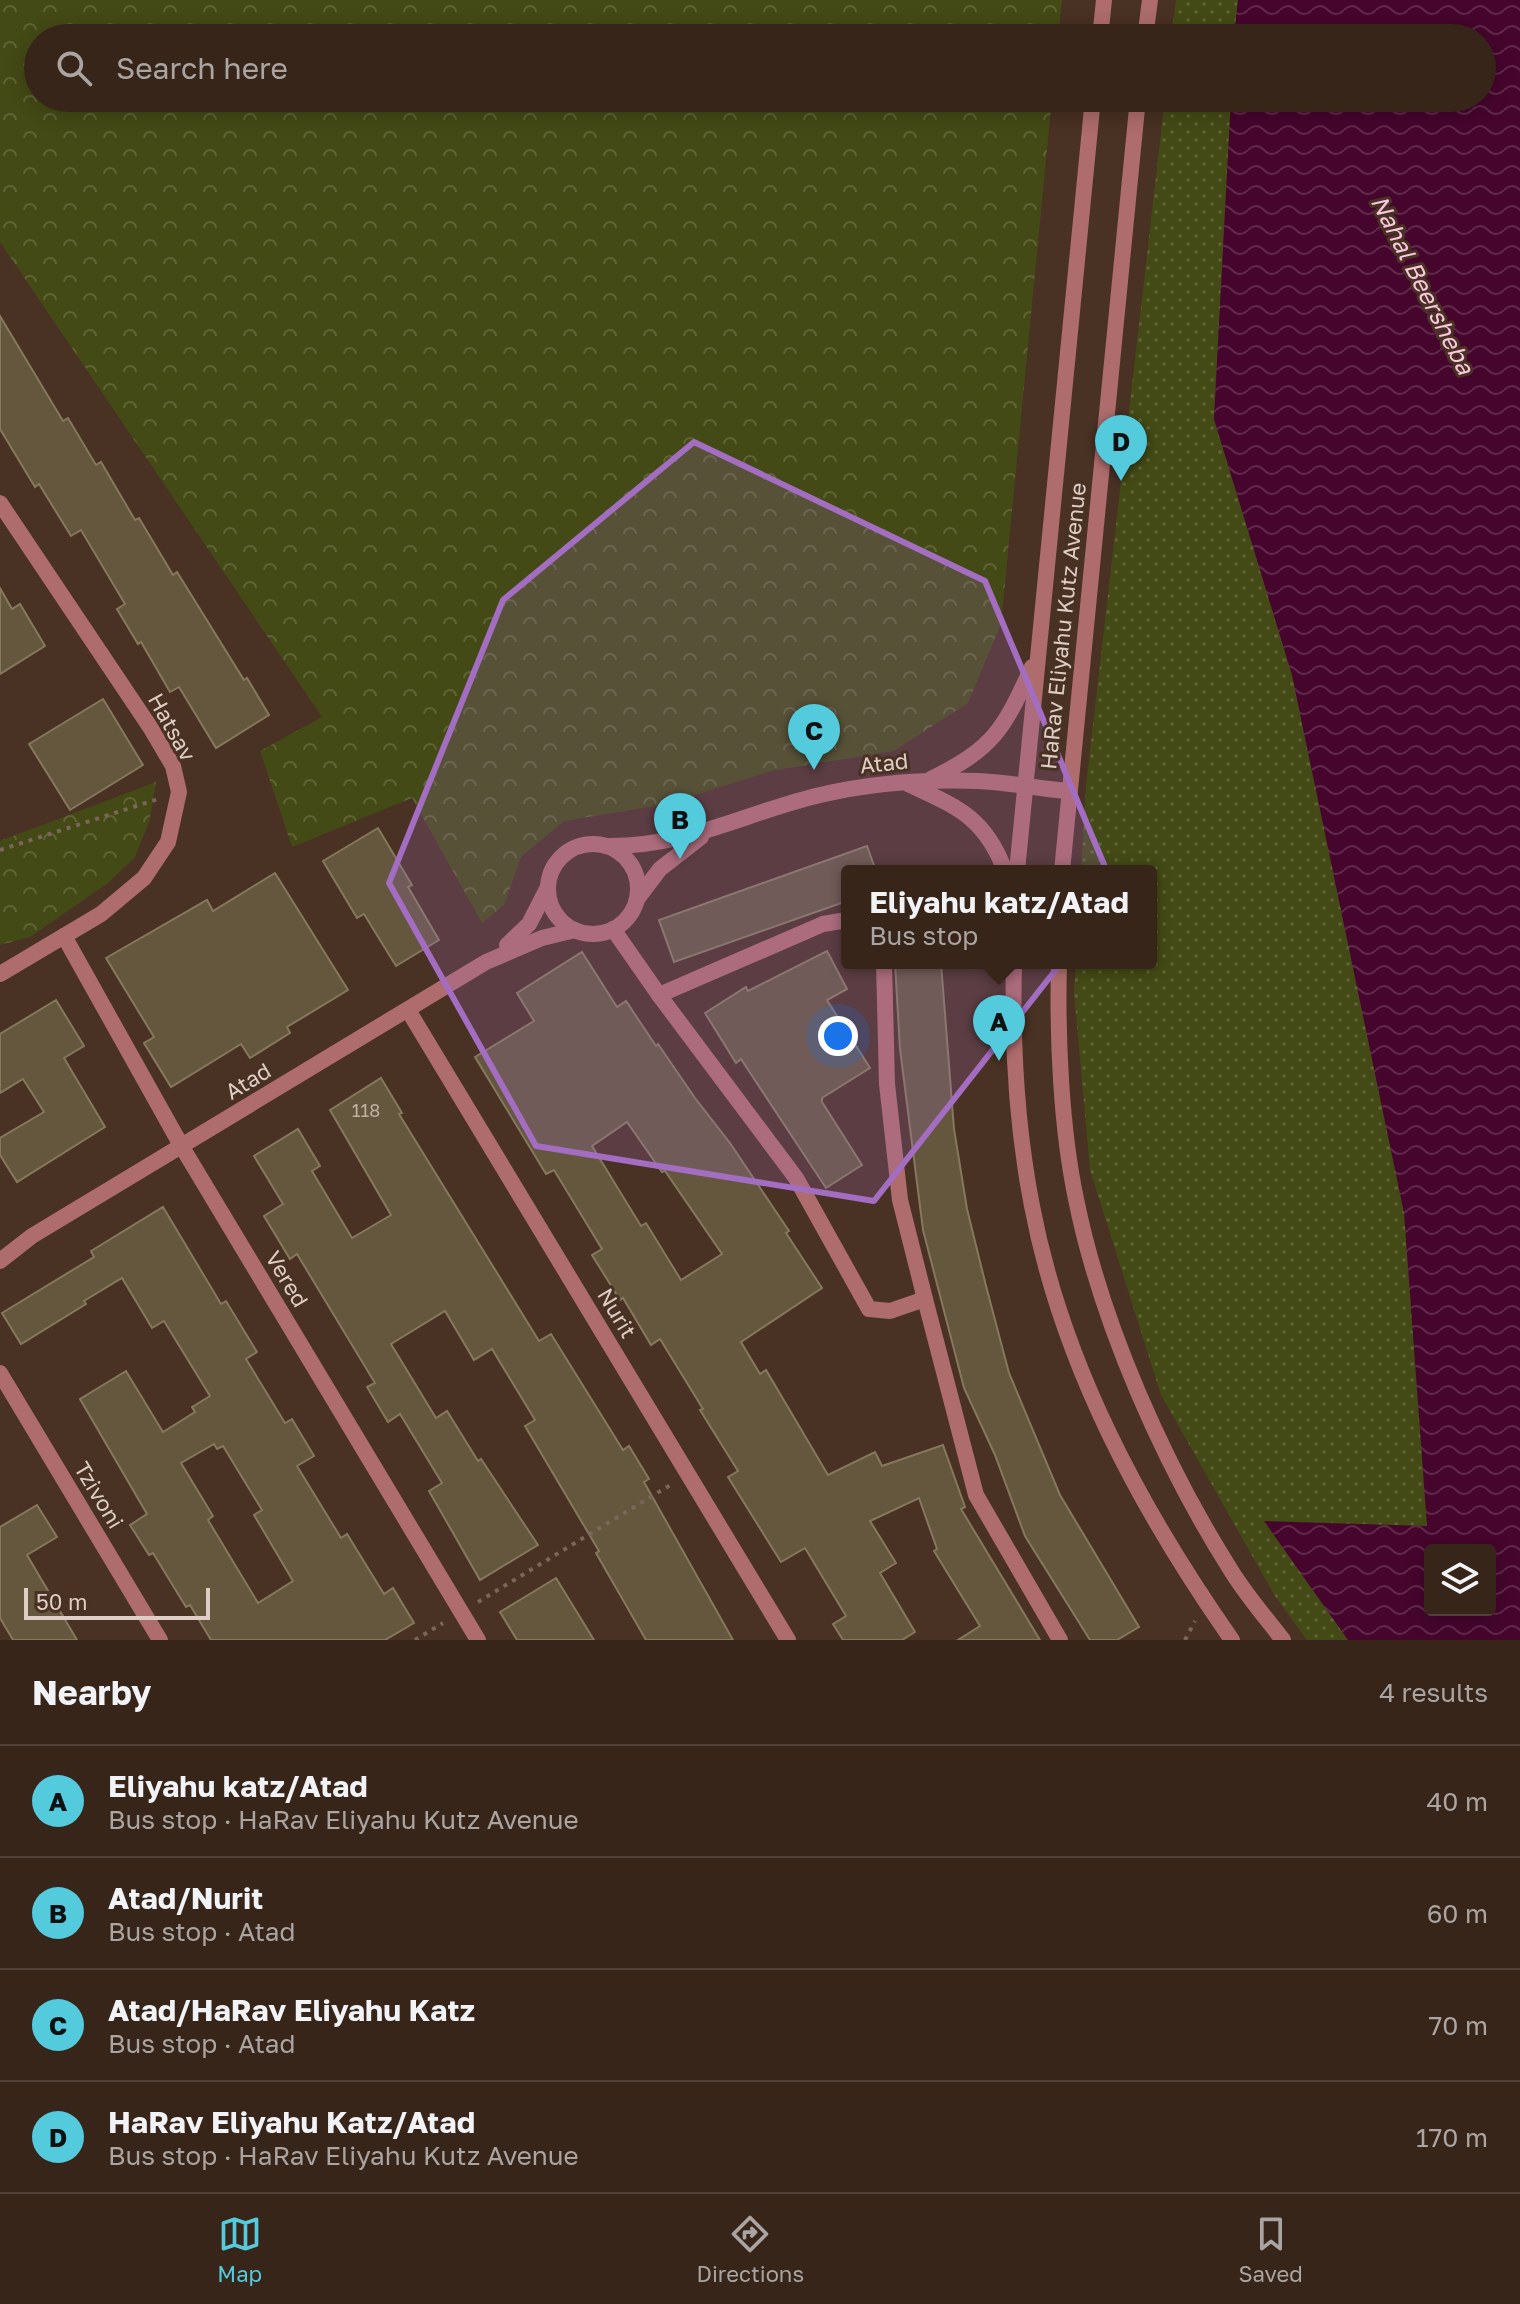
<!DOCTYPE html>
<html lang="en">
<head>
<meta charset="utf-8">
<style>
	:root { --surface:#37251a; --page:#423127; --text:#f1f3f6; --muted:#aaa5a2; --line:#514239; --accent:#54cadd }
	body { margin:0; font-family:"Golos Text",sans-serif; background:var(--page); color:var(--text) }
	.controls { position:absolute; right:24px; bottom:24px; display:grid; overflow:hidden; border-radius:8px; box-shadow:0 4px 20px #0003 }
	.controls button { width:72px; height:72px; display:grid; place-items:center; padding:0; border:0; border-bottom:2px solid var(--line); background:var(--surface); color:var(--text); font:40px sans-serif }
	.scale { position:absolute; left:24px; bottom:20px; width:186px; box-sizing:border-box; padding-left:8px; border:4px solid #decec5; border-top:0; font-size:22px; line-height:28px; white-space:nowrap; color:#decec5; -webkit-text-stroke:6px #493123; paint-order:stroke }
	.you { position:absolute; left:838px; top:1036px; width:28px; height:28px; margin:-20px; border:6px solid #fff; border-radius:50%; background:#1a73e8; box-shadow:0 0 0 12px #1a73e833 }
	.badge { display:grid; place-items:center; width:52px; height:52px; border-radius:50%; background:var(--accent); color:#111; font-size:26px; font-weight:700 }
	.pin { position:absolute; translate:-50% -66px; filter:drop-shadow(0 2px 4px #0008) }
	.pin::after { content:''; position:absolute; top:42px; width:28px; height:24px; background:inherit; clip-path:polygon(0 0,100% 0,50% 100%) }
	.popup { position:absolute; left:841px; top:865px; width:316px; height:104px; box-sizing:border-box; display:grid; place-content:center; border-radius:8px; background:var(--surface); filter:drop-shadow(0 2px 6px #0005); font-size:26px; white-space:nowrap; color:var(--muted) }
	.popup b { font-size:30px; color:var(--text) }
	.popup::after { content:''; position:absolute; left:50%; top:100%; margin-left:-16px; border:16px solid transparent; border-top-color:var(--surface) }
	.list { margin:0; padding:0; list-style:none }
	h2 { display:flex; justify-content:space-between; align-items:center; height:104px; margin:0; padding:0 32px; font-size:34px }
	h2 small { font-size:26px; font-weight:400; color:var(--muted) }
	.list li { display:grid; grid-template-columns:52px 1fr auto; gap:24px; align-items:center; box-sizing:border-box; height:112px; padding:0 32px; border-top:2px solid var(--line) }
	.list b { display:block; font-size:30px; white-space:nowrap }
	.list p { margin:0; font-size:26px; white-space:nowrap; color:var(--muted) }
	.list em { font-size:26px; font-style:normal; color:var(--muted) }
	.icon { flex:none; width:44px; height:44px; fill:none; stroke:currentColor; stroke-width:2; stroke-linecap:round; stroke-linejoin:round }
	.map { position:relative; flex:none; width:1520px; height:1640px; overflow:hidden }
	.search { position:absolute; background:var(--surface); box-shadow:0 4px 20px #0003; left:24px; right:24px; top:24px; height:88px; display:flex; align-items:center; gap:20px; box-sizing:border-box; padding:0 28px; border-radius:44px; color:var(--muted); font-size:30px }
	.sheet { height:552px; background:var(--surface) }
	nav { display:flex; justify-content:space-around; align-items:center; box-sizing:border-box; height:112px; border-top:2px solid var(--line); background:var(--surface); font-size:22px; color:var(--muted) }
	nav a { display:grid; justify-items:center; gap:4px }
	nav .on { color:var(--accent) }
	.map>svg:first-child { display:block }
	.grass { fill:url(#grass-dots); fill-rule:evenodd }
	.park { fill:url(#park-crowns) }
	.water { fill:url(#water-waves); fill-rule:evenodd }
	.building { fill:#64573e; stroke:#86785d; stroke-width:2; fill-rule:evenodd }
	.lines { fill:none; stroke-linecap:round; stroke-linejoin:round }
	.path { stroke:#7b665a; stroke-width:4; stroke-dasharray:4 6; stroke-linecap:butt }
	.minor { stroke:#ae6c6c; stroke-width:16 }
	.tertiary { stroke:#ae6c6c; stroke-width:16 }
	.marked { fill:#a36dc1; fill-opacity:0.2; stroke:#a36dc1; stroke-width:6; stroke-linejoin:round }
	.labels { text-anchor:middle; stroke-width:6; stroke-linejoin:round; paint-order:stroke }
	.number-label { font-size:18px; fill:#c0b0a3 }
	.street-label { font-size:22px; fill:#decec5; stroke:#493123 }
	.water-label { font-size:24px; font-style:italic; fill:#f9c7df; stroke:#493123 }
</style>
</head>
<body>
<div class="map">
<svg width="1520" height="1640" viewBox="0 0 1520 1640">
	<defs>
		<pattern id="grass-dots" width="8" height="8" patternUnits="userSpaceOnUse" patternTransform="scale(2)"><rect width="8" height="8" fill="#444a15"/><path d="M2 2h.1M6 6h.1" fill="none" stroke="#5f6336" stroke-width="1.8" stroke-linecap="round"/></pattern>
		<pattern id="park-crowns" width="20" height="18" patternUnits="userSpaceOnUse" patternTransform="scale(2)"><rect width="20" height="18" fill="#444a15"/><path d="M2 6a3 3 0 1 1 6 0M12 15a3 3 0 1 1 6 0" fill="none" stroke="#5f6336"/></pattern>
		<pattern id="water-waves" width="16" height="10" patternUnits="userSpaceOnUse" patternTransform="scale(2)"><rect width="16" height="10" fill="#46052d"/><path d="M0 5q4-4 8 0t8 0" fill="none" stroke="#60284a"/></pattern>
	</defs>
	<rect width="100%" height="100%" fill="#493123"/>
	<!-- grass -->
	<g class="grass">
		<polygon points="1176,0 1238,0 1234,38 1171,38"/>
		<path d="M1165,98H1231L1214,419L1292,675L1313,777L1457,1330L1506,1640H1307L1275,1596L1161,1395L1090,1170L1074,993L1076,963H1151V871H1081L1086,786ZM1430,1550H1490V1610H1430Z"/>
	</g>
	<!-- park -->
	<g class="park">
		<polygon points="0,0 1062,0 1058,38 38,38 38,98 1052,98 1001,624 968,703 894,751 771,771 667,804 564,821 521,857 504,905 482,923 412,798 292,847 260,751 322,717 0,242"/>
		<polygon points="156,782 149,822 135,857 108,883 30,937 0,945 0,841"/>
	</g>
	<!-- water -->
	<path class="water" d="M1238,0H1520V1640H1348L1264,1521L1427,1526L1404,1213L1292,675L1214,419L1231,98H1482V38H1234ZM1430,1550H1490V1610H1430Z"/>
	<!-- building -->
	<g class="building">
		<polygon points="0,316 63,421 68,418 96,465 101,462 135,520 139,518 173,575 177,572 244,680 247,678 269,715 216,748 179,687 170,692 141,642 138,644 117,609 125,604 81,530 71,536 39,484 35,487 0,429"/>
		<polygon points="0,588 12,609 20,604 45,646 0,674"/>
		<polygon points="103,699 143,765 70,810 29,744"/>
		<polygon points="378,828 412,885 408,887 439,940 396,966 364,914 357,918 323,861"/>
		<polygon points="867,846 876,871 847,871 847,901 674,962 659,920"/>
		<polygon points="275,873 348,990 287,1027 290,1033 250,1058 241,1044 171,1087 144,1043 154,1037 106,958 207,900 213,911"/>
		<polygon points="827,951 847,989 827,1000 870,1068 822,1098 822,1102 862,1165 826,1188 741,1059 736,1063 705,1013 746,987 748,991"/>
		<path d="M582,952L617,1007L626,1001L656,1046L658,1044L695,1098L730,1143L789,1231L786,1233L822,1288L741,1342L760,1374L766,1370L828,1475L875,1452L882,1466L943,1445L965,1507L961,1509L1040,1640H958L980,1626L934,1551L937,1549L919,1498L870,1521L896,1563L880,1573L915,1632L902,1640H843L833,1624L846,1616L805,1548L781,1562L728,1477L738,1471L700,1410L703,1409L660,1339L651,1345L623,1298L620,1300L592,1255L602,1249L554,1170L546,1174L475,1057L534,1021L517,993ZM627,1122L662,1172L665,1171L722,1254L681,1280L646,1223L641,1226L592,1146Z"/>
		<polygon points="895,963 941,963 954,1129 967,1209 986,1286 1009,1373 1060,1495 1139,1627 1117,1640 1090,1640 1025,1536 995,1455 964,1388 923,1230 900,1049"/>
		<polygon points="56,1000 84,1046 64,1058 105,1127 17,1182 0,1155 0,1138 44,1112 23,1079 0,1093 0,1034"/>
		<polygon points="381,1078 402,1113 399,1114 539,1341 551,1334 623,1450 629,1446 649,1479 644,1482 733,1640 646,1640 596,1553 599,1551 525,1426 535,1420 492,1349 474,1360 445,1311 391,1344 436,1418 447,1411 478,1461 481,1459 538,1545 480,1580 429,1491 442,1483 400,1414 388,1422 367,1387 375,1383 297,1254 290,1259 264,1216 283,1204 254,1156 298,1129 320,1166 312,1171 352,1238 391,1215 330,1110"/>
		<path d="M163,1207L221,1304L226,1301L257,1352L246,1359L285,1423L292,1419L314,1456L297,1466L341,1538L347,1534L384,1594L393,1588L414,1623L385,1640H211L190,1605L186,1607L153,1553L149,1555L130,1525L147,1514L80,1399L126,1371L163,1432L195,1412L192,1407L210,1396L164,1321L152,1328L122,1278L84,1301L86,1304L21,1344L2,1313L94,1257L91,1251ZM214,1444L217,1449L223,1446L262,1510L254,1515L293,1581L258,1603L208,1520L213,1516L181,1463Z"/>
		<polygon points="37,1505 57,1537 27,1555 77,1640 13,1640 0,1618 0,1527"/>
		<polygon points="556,1578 594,1640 517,1640 500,1612"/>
	</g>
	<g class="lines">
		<!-- path -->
		<g class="path">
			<polyline points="0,850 158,799"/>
			<polyline points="478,1602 672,1484"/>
			<polyline points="415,1640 443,1623"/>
			<polyline points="1185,1640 1195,1621"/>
		</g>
		<!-- minor -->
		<g class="minor">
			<polyline points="0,503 150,727 173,766 179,792 168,842 144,878 101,914 0,974"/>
			<polyline points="613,929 659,995 796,1178 869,1309 890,1311 925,1299"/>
			<polyline points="64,936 182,1147 478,1640"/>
			<polyline points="884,963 887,1084 900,1200 925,1299 976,1495 1060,1640"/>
			<polyline points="659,995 823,924 847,920"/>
			<polyline points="408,1010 788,1640"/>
			<polyline points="0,1373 160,1640"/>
		</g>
		<!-- tertiary -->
		<g class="tertiary">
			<polyline points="1100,38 1104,0"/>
			<polyline points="1145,38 1150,0"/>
			<path d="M931,779C994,748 1004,729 1032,667"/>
			<path d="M908,784C957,807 985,817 1005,871"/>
			<circle cx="593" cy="889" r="45"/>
			<path d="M606,846C687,847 744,813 820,795C872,783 924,779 978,781C1008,782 1039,789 1069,791"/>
			<polyline points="1017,871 1093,98"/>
			<polyline points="1062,871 1138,98"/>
			<polyline points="638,898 660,869 701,837"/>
			<polyline points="507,945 529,924 548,887"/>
			<path d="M1014,963C1012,1041 1017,1129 1032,1206C1062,1364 1141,1510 1232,1640"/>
			<path d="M1059,963C1057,1036 1061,1128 1076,1199C1101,1323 1164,1465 1232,1572C1247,1596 1266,1618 1283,1640"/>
			<polyline points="0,1261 32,1236 486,962 542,938 575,930"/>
		</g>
	</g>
	<!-- marked area -->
	<path class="marked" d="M694,442L985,581L1116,893L874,1201L536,1146L389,883L503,600Z"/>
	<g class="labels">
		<!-- number labels -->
		<g class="number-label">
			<text x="366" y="1117">118</text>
		</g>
		<!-- street labels -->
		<g class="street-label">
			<text transform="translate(1063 626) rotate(-84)" y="8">HaRav Eliyahu Kutz Avenue</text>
			<text transform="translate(172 727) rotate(61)" y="8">Hatsav</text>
			<text transform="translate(884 763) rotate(-6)" y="8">Atad</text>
			<text transform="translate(248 1081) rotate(-31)" y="8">Atad</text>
			<text transform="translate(287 1279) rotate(59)" y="8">Vered</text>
			<text transform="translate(617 1313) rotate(59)" y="8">Nurit</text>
			<text transform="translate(99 1495) rotate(59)" y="8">Tzivoni</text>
		</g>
		<!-- water labels -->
		<g class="water-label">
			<text transform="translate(1422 285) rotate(63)" y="8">Nahal Beersheba</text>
		</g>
	</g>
</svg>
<div class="controls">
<button><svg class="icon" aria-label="layers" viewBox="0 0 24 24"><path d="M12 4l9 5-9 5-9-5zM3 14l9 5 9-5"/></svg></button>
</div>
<div class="scale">50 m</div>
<div class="you"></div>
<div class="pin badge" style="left:999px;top:1061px">A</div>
<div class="popup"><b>Eliyahu katz/Atad</b>Bus stop</div>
<div class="pin badge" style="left:680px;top:859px">B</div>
<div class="pin badge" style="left:814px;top:770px">C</div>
<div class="pin badge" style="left:1121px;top:481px">D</div>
<div class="search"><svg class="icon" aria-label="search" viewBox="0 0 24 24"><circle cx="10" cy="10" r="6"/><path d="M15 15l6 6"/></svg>Search here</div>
</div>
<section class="sheet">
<h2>Nearby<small>4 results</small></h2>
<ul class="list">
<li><span class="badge">A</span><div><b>Eliyahu katz/Atad</b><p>Bus stop · HaRav Eliyahu Kutz Avenue</p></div><em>40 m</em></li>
<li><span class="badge">B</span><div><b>Atad/Nurit</b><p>Bus stop · Atad</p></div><em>60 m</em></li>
<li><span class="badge">C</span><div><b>Atad/HaRav Eliyahu Katz</b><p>Bus stop · Atad</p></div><em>70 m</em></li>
<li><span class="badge">D</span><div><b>HaRav Eliyahu Katz/Atad</b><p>Bus stop · HaRav Eliyahu Kutz Avenue</p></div><em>170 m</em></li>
</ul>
</section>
<nav>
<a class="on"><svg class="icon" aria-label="map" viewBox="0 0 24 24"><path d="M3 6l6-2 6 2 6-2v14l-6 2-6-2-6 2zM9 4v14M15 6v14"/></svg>Map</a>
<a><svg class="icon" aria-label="directions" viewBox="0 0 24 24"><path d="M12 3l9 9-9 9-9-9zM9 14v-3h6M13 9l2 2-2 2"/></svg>Directions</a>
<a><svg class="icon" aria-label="saved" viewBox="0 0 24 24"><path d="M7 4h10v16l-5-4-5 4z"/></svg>Saved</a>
</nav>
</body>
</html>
